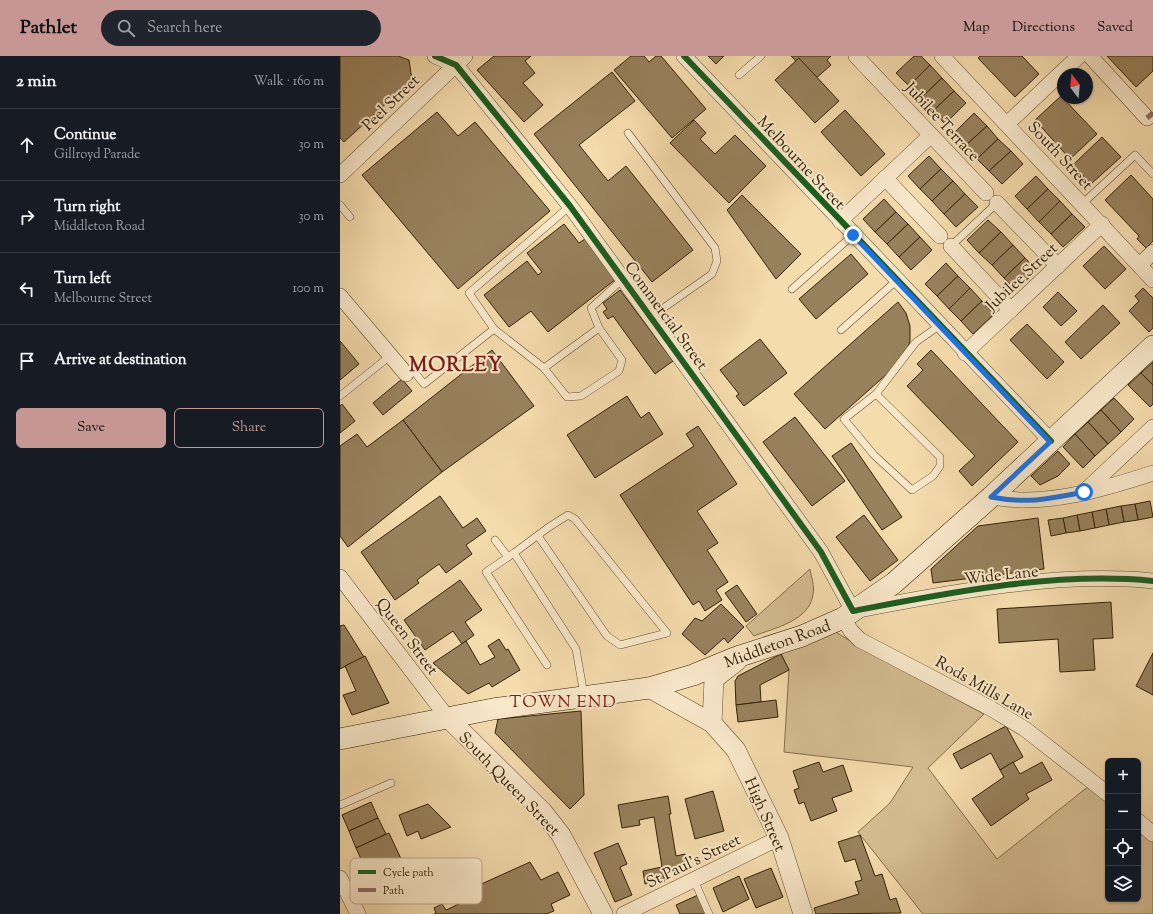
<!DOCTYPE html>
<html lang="en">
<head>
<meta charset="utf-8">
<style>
	:root { --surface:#171b24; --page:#20242c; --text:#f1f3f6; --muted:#9ea1a6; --line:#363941; --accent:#c59692 }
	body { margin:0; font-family:"Sorts Mill Goudy",serif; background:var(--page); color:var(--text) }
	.controls { position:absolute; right:12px; bottom:12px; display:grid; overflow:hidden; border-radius:6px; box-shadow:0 1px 3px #0004 }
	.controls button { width:36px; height:36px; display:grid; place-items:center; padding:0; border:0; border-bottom:1px solid var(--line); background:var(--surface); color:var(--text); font:20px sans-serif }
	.compass { position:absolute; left:717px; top:12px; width:36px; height:36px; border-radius:50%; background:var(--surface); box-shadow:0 1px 3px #0004; rotate:344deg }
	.stop { position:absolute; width:12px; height:12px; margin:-9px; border:3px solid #1a73e8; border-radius:50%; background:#fff }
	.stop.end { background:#1a73e8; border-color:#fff; box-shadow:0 1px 4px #0008 }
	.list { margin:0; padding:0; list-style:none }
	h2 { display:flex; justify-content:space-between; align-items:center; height:52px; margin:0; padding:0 16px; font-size:17px }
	h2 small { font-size:13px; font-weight:400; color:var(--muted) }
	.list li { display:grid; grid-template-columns:26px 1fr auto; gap:12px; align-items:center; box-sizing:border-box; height:72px; padding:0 16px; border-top:1px solid var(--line) }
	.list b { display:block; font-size:15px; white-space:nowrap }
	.list p { margin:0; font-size:13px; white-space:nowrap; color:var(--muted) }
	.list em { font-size:13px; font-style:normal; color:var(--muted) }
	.actions { display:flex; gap:8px; padding:12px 16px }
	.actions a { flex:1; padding:9px 0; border:1px solid var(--accent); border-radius:6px; text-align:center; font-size:14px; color:var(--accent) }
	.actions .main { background:var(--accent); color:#111 }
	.icon { flex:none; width:22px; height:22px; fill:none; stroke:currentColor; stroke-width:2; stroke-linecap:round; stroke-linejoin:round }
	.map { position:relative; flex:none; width:813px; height:858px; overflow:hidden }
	header { display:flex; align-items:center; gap:24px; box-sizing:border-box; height:56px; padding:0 20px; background:var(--accent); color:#111 }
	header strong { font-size:19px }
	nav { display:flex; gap:22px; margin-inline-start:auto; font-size:14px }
	.search { width:280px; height:36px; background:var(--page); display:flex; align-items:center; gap:10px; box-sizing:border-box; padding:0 14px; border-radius:22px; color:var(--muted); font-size:15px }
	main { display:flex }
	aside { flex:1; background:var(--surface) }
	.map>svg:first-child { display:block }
	.green { fill:#d4bc91; stroke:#846e4c }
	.building { fill:#98825d; stroke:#342106 }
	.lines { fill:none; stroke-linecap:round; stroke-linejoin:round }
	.service-casing { stroke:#645030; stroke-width:8 }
	.minor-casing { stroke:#645030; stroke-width:16 }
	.tertiary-casing { stroke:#645030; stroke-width:20 }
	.secondary-casing { stroke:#342106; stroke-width:22 }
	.service { stroke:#f8e8ca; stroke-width:7 }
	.minor { stroke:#f8e8ca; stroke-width:15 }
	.tertiary { stroke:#f8e8ca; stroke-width:19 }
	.secondary { stroke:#f8e8ca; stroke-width:21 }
	.quiet { stroke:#8d6e63; stroke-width:5; stroke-dasharray:10 5; stroke-linecap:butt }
	.cycleway-casing { stroke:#f8e8ca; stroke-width:8 }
	.cycleway { stroke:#1b5e20; stroke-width:6 }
	.route { stroke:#1a73e8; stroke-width:5 }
	.labels { text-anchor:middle; stroke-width:4; stroke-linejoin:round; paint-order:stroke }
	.street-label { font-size:16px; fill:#342106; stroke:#f8e8ca }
	.neighbourhood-label { font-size:17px; letter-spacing:1px; fill:#7a1f14; stroke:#f8e8ca }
	.district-label { font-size:20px; font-weight:bold; letter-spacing:1px; fill:#7a1f14; stroke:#f8e8ca }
	.key { fill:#f8e8ca; stroke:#bdac8f; stroke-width:1 }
	.key-label { font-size:11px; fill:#342106 }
</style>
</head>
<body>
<header>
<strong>Pathlet</strong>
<div class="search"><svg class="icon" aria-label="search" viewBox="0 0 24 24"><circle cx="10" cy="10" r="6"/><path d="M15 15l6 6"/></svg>Search here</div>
<nav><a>Map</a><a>Directions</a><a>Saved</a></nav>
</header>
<main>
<aside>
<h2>2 min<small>Walk · 160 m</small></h2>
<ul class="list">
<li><svg class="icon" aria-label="ahead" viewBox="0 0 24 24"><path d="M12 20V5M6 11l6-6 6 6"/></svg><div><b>Continue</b><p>Gillroyd Parade</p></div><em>30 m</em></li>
<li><svg class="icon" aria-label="right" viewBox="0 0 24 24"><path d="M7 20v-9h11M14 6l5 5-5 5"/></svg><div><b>Turn right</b><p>Middleton Road</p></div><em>30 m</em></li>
<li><svg class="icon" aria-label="left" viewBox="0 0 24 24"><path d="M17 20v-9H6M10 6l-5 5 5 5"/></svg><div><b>Turn left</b><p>Melbourne Street</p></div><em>100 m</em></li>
<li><svg class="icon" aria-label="arrive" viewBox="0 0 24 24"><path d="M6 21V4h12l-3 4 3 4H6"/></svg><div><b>Arrive at destination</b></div></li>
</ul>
<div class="actions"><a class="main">Save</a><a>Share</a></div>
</aside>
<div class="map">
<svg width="813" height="858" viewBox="0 0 813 858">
	<rect width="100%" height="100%" fill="#f5dcad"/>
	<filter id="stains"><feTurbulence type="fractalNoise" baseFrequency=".005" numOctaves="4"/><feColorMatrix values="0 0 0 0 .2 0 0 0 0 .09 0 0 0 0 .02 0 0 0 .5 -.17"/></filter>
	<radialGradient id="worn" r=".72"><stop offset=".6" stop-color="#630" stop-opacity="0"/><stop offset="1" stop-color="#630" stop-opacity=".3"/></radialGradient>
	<!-- green -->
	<g class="green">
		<path d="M470,513C471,520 475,531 473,538C470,565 434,572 414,580L406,570Z"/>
		<polygon points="494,575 523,593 644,658 588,712 657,803 754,726 768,738 768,843 798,843 798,765 813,778 813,858 583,858 518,776 550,747 573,711 444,696 449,614 441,598"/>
	</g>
	<!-- building -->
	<g class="building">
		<polygon points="0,0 58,0 69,4 72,24 4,86 0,82"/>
		<polygon points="154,0 191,0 185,5 195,17 183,27 203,49 184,66 137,14"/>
		<polygon points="291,0 304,0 309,6 316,0 321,0 366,53 332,82 274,14"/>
		<polygon points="368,0 384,0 376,8"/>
		<polygon points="451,0 491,0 487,4 491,9 474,24"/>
		<polygon points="574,0 581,0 590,9 569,30 556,17"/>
		<polygon points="640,0 682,0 699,18 675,41 638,2"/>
		<polygon points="767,0 813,0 813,15 796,31"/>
		<polygon points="459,2 499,45 475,67 435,24"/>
		<polygon points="590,9 602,22 581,42 569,30"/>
		<polygon points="272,16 295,45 239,89 268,125 286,110 353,194 312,226 194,78"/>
		<polygon points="602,22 614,35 593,55 581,42"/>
		<polygon points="614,35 626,47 605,68 593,55"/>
		<polygon points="721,40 757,78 730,103 695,64"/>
		<polygon points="505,54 545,98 521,120 481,76"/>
		<polygon points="97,56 118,80 135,66 210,155 118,233 22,119"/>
		<polygon points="634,57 647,70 625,90 613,78"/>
		<polygon points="354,64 366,77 360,83 375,98 395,79 426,110 389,147 330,87"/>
		<polygon points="647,70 658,83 637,103 625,90"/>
		<polygon points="762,81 781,101 751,128 733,109"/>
		<polygon points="658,83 671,95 649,115 637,103"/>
		<polygon points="671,95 683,108 662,128 649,115"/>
		<polygon points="589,100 601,113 580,133 568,120"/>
		<polygon points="601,113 613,125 592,145 580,133"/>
		<polygon points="791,119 813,143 813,185 806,192 797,183 799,180 765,144"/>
		<polygon points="696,120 708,133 687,153 675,140"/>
		<polygon points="613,125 625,138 604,158 592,145"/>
		<polygon points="708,133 720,145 699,166 687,153"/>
		<polygon points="625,138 638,151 616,171 604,158"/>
		<polygon points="402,139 461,198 436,223 387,154"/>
		<polygon points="544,143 556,156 535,176 523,163"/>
		<polygon points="720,145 732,158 711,178 699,166"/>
		<polygon points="556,156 568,168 547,188 535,176"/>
		<polygon points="732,158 745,171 723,191 711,178"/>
		<polygon points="648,164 661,176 639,197 627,184"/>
		<polygon points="224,168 239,187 245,183 276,223 208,276 191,255 169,271 144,239 187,205 198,219 202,216 187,197"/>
		<polygon points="568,168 580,181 559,201 547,188"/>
		<polygon points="661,176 673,189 652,209 639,197"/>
		<polygon points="580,181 592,194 571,214 559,201"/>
		<polygon points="673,189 685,202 664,222 652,209"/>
		<polygon points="764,190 786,213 765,233 743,210"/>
		<polygon points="511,198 528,218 476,263 459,243"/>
		<polygon points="685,202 697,214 676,234 664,222"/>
		<polygon points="606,207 618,220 597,240 585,228"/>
		<polygon points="618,220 630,232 609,253 597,240"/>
		<polygon points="630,232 642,245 621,265 609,253"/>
		<polygon points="803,232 813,242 813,272 809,276 789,255 799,245 795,240"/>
		<polygon points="280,234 333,305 315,318 273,260 268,263 263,256 267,253 263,247"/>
		<polygon points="718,236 737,255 721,270 703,251"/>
		<polygon points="642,245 654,258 633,278 621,265"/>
		<polygon points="558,246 566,257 570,270 570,285 566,298 557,309 485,373 454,338"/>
		<polygon points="763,249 780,267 741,303 725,286"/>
		<polygon points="687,268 724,306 707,323 670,284"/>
		<polygon points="420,283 447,317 404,350 396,340 399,338 380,314"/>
		<polygon points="0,285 19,308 0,324"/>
		<polygon points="152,294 194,350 102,416 63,364"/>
		<polygon points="591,294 678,386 632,430 619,415 635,400 567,330 583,314 577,308"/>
		<polygon points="813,306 813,329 801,317"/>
		<polygon points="801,317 813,329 813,348 810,351 788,329"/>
		<polygon points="62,323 72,335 43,359 33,347"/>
		<polygon points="287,340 301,362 309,356 323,378 255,422 227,379"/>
		<polygon points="774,342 794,363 781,376 761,354"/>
		<polygon points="2,348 15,365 0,377 0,350"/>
		<polygon points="761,354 781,376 768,388 748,366"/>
		<polygon points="455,361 505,425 472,450 423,386"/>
		<polygon points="63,364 102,416 8,491 0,480 0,390 17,378 27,391"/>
		<polygon points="748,366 768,388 755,400 735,378"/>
		<polygon points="358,370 397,428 357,455 378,487 367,494 388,526 376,534 382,544 365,555 359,545 353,549 280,439 354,390 346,378"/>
		<polygon points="735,378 755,400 743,412 723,391"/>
		<polygon points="511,387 562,461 542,474 492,400"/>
		<polygon points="718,395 730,408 718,420 700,429 691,420"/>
		<polygon points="100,440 123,472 137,462 146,475 126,489 132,498 106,517 99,508 77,524 79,527 55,544 21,496"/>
		<polygon points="810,445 813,461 798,464 795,448"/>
		<polygon points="795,448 798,464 784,466 781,450"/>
		<polygon points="781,450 784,466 769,469 766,453"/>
		<polygon points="766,453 769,469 755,472 752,456"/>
		<polygon points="752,456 755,472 740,475 737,459"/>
		<polygon points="524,459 558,504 530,525 496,481"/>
		<polygon points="737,459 740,475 726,477 723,462"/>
		<polygon points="698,462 704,513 593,527 591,513 638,470"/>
		<polygon points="723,462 726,477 711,480 708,464"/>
		<polygon points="120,524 142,554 125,566 134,579 122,588 113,575 85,594 64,564"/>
		<polygon points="397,529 417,558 406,566 385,537"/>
		<polygon points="771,546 773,582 753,583 755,614 720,616 718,583 659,587 657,553"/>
		<polygon points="381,548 404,571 388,587 384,582 365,599 342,578 355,562 362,565"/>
		<polygon points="4,569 24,601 0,613 0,570"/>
		<polygon points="159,583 166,594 168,593 180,614 152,631 149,627 128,638 93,607 126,585 140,609 155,601 148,590"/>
		<polygon points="813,597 813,639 796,630"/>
		<polygon points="441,598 449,614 420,629 421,646 396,649 395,625 398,620"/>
		<polygon points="25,600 49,647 12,659 3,639 16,635 5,610"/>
		<polygon points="436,644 438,661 398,666 396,649"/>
		<polygon points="241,655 244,739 230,753 155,677 158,663"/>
		<polygon points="666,670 683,701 660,714 651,697 621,713 613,698"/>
		<polygon points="479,706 483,716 503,709 512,735 492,742 497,755 471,765 464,746 459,748 454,734 459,732 453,715"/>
		<polygon points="673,706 680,718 702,706 712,724 686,738 689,743 651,770 632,743 664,721 660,714"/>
		<polygon points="373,735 384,775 355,783 345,743"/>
		<polygon points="328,740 331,758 329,758 336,800 345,798 347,810 338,811 338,814 323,816 325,825 305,828 303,815 322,811 314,761 299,764 300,769 282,772 278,749"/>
		<polygon points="31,746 38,762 9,775 2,759"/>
		<polygon points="88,748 111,771 81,783 78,775 67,780 59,759"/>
		<polygon points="38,762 46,778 16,792 9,775"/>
		<polygon points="49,777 62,805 29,820 16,792"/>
		<polygon points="520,779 535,820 542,818 550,844 556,842 561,857 476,858 474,852 519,838 515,826 522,824 515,803 505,806 498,786"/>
		<polygon points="278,787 287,808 280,811 292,839 275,846 254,797"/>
		<polygon points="190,806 201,824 218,816 230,839 211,848 214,855 206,858 94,858 96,857 94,852 102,848 106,854 140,838 137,830"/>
		<polygon points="431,812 443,841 416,852 404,823"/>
		<polygon points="399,820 409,843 383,856 373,832"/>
		<polygon points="358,839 366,858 340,858 336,849"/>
	</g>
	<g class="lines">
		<defs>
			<g id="service">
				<polyline points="399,19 421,0"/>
				<polyline points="288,77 375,192 377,205 372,218 312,260"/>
				<polyline points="742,148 795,99 813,118"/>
				<polyline points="0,149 10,161"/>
				<polyline points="230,150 129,237 154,273 204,312 259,272 251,252 284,222"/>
				<polyline points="611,190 657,147"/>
				<polyline points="452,233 513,179"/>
				<polyline points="501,274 556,225"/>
				<polyline points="204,312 227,341 241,340 279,315 282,304 259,272"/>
				<polyline points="66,318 72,313 84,328 154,273"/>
				<polyline points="536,338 600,401 600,410 593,420 572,434 534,399 504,363 536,338 576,286 599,270"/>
				<polyline points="0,340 50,300"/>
				<polyline points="198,480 267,580 280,589 327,577 235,463 228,459 209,471 174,497 236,593 244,639"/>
				<polyline points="155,484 168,501"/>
				<polyline points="174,497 146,516 207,609"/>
				<polyline points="0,749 51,727"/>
				<polyline points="354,824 369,858"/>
			</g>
			<g id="minor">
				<path d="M95,0L116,9L230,150L481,496L513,555C608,537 716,515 813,525"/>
				<polyline points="344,0 711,385"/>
				<polyline points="516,0 646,137"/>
				<polyline points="602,0 813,224"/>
				<polyline points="750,0 807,62"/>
				<polyline points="667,68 739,0"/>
				<polyline points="0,119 125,0"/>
				<polyline points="545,122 600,180"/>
				<polyline points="657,147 718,210"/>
				<polyline points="500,165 591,79"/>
				<polyline points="611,190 671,254"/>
				<polyline points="800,209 813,196"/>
				<polyline points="0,240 66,318"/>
				<polyline points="625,297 762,168"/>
				<polyline points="745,435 813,371"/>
				<path d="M651,441C705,451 761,434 813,417"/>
				<polyline points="0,521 107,661"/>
				<polyline points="503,562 511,575 520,584 650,652 685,673 768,738"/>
				<polyline points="798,765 813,778"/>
				<polyline points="0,822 18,858"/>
				<polyline points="284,858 439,782"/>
			</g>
			<g id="tertiary">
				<polyline points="309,632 372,667 396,694 439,782 463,858"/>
				<polyline points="107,661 203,756 221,779 263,858"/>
				<polyline points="372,667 374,623 397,605"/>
			</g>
			<polyline id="secondary" points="0,683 153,653 309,632 353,619 397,601 462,580 503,562 554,527 651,441 813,290"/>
		</defs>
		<!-- service casing -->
		<use href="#service" class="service-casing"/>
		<!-- minor casing -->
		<use href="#minor" class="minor-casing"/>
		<!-- tertiary casing -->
		<use href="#tertiary" class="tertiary-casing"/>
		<!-- secondary casing -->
		<use href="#secondary" class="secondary-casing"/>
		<!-- service -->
		<use href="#service" class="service"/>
		<!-- minor -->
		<use href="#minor" class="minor"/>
		<!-- tertiary -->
		<use href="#tertiary" class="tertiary"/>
		<!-- secondary -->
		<use href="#secondary" class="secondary"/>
		<!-- quiet -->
		<polyline class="quiet" points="807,62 813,57"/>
		<defs>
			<g id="cycleway">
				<path d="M95,0L116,9L230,150L481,496L513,555C608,537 716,515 813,525"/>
				<polyline points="344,0 711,385"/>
			</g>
		</defs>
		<!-- cycleway casing -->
		<use href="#cycleway" class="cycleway-casing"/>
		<!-- cycleway -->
		<use href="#cycleway" class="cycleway"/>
	</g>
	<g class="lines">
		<!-- route -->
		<path class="route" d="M513,179L710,386L651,441C687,448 709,443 744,436"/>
	</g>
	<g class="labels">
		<!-- street labels -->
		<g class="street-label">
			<text transform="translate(50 46) rotate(-44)" y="6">Peel Street</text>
			<text transform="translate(603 65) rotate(47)" y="6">Jubilee Terrace</text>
			<text transform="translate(721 99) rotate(47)" y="6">South Street</text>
			<text transform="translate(462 106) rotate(47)" y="6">Melbourne Street</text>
			<text transform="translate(681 220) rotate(-43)" y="6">Jubilee Street</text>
			<text transform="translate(327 259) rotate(54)" y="6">Commercial Street</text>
			<text transform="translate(661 518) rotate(-6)" y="6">Wide Lane</text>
			<text transform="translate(68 580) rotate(53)" y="6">Queen Street</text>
			<text transform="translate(437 587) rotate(-20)" y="6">Middleton Road</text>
			<text transform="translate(645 631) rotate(30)" y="6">Rods Mills Lane</text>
			<text transform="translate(170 727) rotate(46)" y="6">South Queen Street</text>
			<text transform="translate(426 758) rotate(66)" y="6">High Street</text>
			<text transform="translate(353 804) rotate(-26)" y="6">St Paul's Street</text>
		</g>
		<!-- neighbourhood labels -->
		<g class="neighbourhood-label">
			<text x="223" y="651">TOWN END</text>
		</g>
		<!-- district labels -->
		<g class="district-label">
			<text x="116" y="315">MORLEY</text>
		</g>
	</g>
	<!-- legend -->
	<rect x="10" y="802" width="132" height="46" rx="6" class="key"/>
	<rect x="18" y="814" width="18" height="4" fill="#1b5e20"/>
	<rect x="18" y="832" width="18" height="4" fill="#8d6e63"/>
	<g class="key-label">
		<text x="43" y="820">Cycle path</text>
		<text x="43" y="838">Path</text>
	</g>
	<rect width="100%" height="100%" filter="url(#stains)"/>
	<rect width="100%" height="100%" fill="url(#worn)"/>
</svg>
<div class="controls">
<button>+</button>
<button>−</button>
<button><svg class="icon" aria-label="locate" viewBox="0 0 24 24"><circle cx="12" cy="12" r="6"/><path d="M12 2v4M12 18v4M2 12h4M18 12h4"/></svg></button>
<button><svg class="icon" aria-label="layers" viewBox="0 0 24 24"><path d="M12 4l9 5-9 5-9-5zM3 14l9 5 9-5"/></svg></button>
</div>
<svg class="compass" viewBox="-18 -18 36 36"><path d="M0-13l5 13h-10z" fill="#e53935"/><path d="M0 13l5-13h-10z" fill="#9ea1a6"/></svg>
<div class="stop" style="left:744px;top:436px"></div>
<div class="stop end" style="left:513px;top:179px"></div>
</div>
</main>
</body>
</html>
